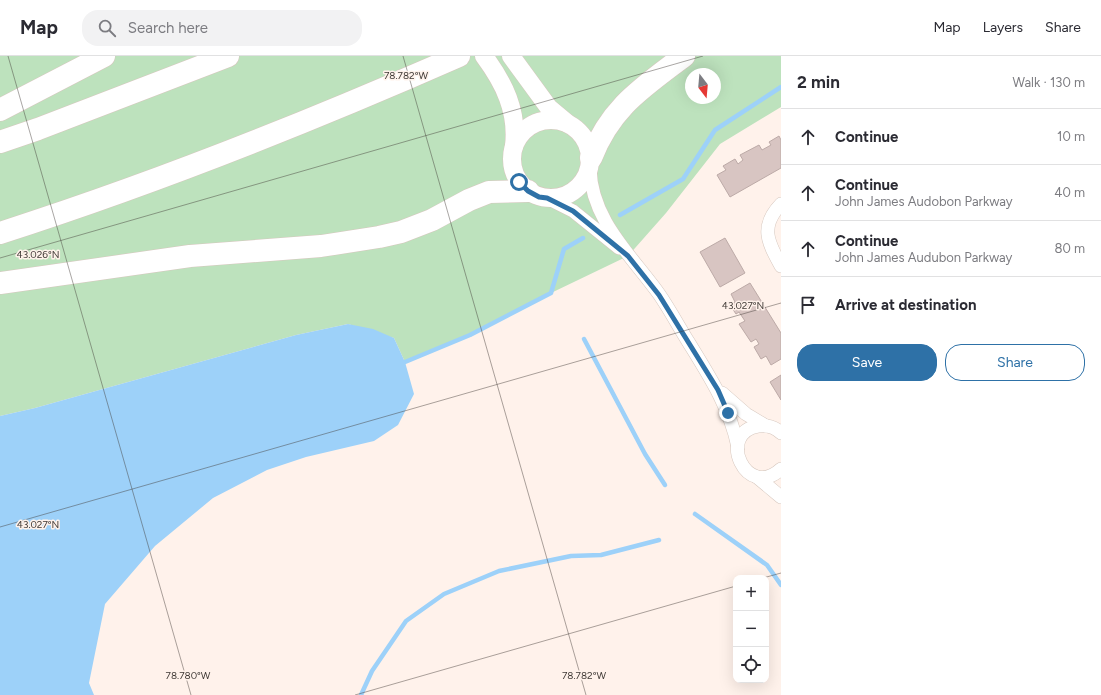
<!DOCTYPE html>
<html lang="en">
<head>
<meta charset="utf-8">
<style>
	:root { --surface:#fff; --page:#f2f2f3; --text:#2b2b33; --muted:#7c7c81; --line:#e1e1e2; --accent:#2e71a7 }
	body { margin:0; font-family:Figtree,sans-serif; background:var(--page); color:var(--text) }
	.controls { position:absolute; right:12px; bottom:12px; display:grid; overflow:hidden; border-radius:8px; box-shadow:0 4px 16px #0002 }
	.controls button { width:36px; height:36px; display:grid; place-items:center; padding:0; border:0; border-bottom:1px solid var(--line); background:var(--surface); color:var(--text); font:20px sans-serif }
	.compass { position:absolute; left:685px; top:12px; width:36px; height:36px; border-radius:50%; background:var(--surface); box-shadow:0 4px 16px #0002; rotate:164deg }
	.stop { position:absolute; width:12px; height:12px; margin:-9px; border:3px solid #2e71a7; border-radius:50%; background:#fff }
	.stop.end { background:#2e71a7; border-color:#fff; box-shadow:0 1px 4px #0008 }
	.list { margin:0; padding:0; list-style:none }
	h2 { display:flex; justify-content:space-between; align-items:center; height:52px; margin:0; padding:0 16px; font-size:17px }
	h2 small { font-size:13px; font-weight:400; color:var(--muted) }
	.list li { display:grid; grid-template-columns:26px 1fr auto; gap:12px; align-items:center; box-sizing:border-box; height:56px; padding:0 16px; border-top:1px solid var(--line) }
	.list b { display:block; font-size:15px; white-space:nowrap }
	.list p { margin:0; font-size:13px; white-space:nowrap; color:var(--muted) }
	.list em { font-size:13px; font-style:normal; color:var(--muted) }
	.actions { display:flex; gap:8px; padding:12px 16px }
	.actions a { flex:1; padding:9px 0; border:1px solid var(--accent); border-radius:16px; text-align:center; font-size:14px; color:var(--accent) }
	.actions .main { background:var(--accent); color:#fff }
	.icon { flex:none; width:22px; height:22px; fill:none; stroke:currentColor; stroke-width:2; stroke-linecap:round; stroke-linejoin:round }
	.map { position:relative; flex:none; width:781px; height:639px; overflow:hidden }
	header { display:flex; align-items:center; gap:24px; box-sizing:border-box; height:56px; padding:0 20px; background:var(--surface); border-bottom:1px solid var(--line) }
	header strong { font-size:19px }
	nav { display:flex; gap:22px; margin-inline-start:auto; font-size:14px }
	.search { width:280px; height:36px; background:var(--page); display:flex; align-items:center; gap:10px; box-sizing:border-box; padding:0 14px; border-radius:16px; color:var(--muted); font-size:15px }
	main { display:flex }
	aside { flex:1; background:var(--surface) }
	.map>svg:first-child { display:block }
	.green { fill:#bde2bd; fill-rule:evenodd }
	.water { fill:#9dd1f9 }
	.lines { fill:none; stroke-linecap:round; stroke-linejoin:round }
	.stream { stroke:#9dd1f9; stroke-width:4.5 }
	.building { fill:#d8c5c2; stroke:#bcaaa7 }
	.minor-casing { stroke:#d6c7be; stroke-width:14 }
	.secondary-casing { stroke:#d6c7be; stroke-width:19 }
	.motorway-casing { stroke:#d6c7be; stroke-width:23 }
	.minor { stroke:#fff; stroke-width:13 }
	.secondary { stroke:#fff; stroke-width:18 }
	.motorway { stroke:#fff; stroke-width:22 }
	.route { stroke:#2e71a7; stroke-width:5 }
	.ticks { fill:none; stroke:#403a36; stroke-width:1; stroke-opacity:0.45 }
	.ticks-label { font-size:10px; text-anchor:middle; fill:#403a36; stroke:#fff2eb; stroke-width:3; stroke-linejoin:round; paint-order:stroke }
</style>
</head>
<body>
<header>
<strong>Map</strong>
<div class="search"><svg class="icon" aria-label="search" viewBox="0 0 24 24"><circle cx="10" cy="10" r="6"/><path d="M15 15l6 6"/></svg>Search here</div>
<nav><a>Map</a><a>Layers</a><a>Share</a></nav>
</header>
<main>
<div class="map">
<svg width="781" height="639" viewBox="0 0 781 639">
	<rect width="100%" height="100%" fill="#fff2eb"/>
	<!-- green -->
	<path class="green" d="M0,0H781V51L720,88L666,157L628,200L551,237L470,279L405,306L394,282L348,268L296,279L35,352L0,360ZM691,18H715V42H691Z"/>
	<!-- water -->
	<polygon class="water" points="348,268 373,273 394,282 405,306 414,338 398,369 374,385 306,401 267,414 213,442 155,490 105,548 89,627 94,639 0,639 0,360 35,352 296,279"/>
	<g class="lines">
		<!-- stream -->
		<g class="stream">
			<polyline points="620,159 683,123 715,74 781,31"/>
			<polyline points="584,283 645,398 665,429"/>
			<polyline points="405,306 470,279 551,237 564,193 583,182"/>
			<polyline points="695,458 767,509 781,529"/>
			<polyline points="361,639 372,615 406,565 444,538 499,515 571,500 601,499 659,484"/>
		</g>
	</g>
	<!-- building -->
	<g class="building">
		<polygon points="779,80 781,84 781,112 730,141 717,119 726,114 723,110 735,103 738,108 743,104 740,99 759,89 762,94 771,89 769,86"/>
		<polygon points="725,182 745,217 720,231 700,196"/>
		<polygon points="750,227 781,277 781,303 771,309 766,300 761,303 754,291 759,288 756,283 751,286 739,268 745,265 739,256 736,258 730,249 735,246 731,238"/>
		<polygon points="781,319 781,344 770,326"/>
	</g>
	<g class="lines">
		<defs>
			<g id="minor">
				<path d="M590,112C591,164 631,199 659,238C670,254 679,271 689,287C710,321 730,352 738,391"/>
				<polyline points="547,142 573,155 619,192"/>
				<path d="M781,148C760,170 767,185 781,210"/>
				<polyline points="722,337 746,358 766,370"/>
				<path d="M781,377C775,371 767,369 758,370C716,377 746,445 781,413"/>
				<polyline points="757,421 781,441"/>
			</g>
			<g id="secondary">
				<path d="M484,0C504,27 518,55 514,90"/>
				<polyline points="511,0 549,52 567,67"/>
				<circle cx="551" cy="103" r="39"/>
			</g>
			<g id="motorway">
				<polyline points="0,54 104,0"/>
				<polyline points="0,86 38,73 228,0"/>
				<path d="M591,102C611,51 642,32 684,0"/>
				<path d="M0,177C156,127 309,66 459,0"/>
				<polyline points="0,227 190,200 321,190 379,181 401,176 432,164 469,144 489,136 528,135"/>
			</g>
		</defs>
		<!-- minor casing -->
		<use href="#minor" class="minor-casing"/>
		<!-- secondary casing -->
		<use href="#secondary" class="secondary-casing"/>
		<!-- motorway casing -->
		<use href="#motorway" class="motorway-casing"/>
		<!-- minor -->
		<use href="#minor" class="minor"/>
		<!-- secondary -->
		<use href="#secondary" class="secondary"/>
		<!-- motorway -->
		<use href="#motorway" class="motorway"/>
	</g>
	<g class="lines">
		<!-- route -->
		<polyline class="route" points="519,126 528,135 539,141 547,142 573,155 628,200 659,239 718,334 728,357"/>
	</g>
	<!-- ticks -->
	<path class="ticks" d="M8,0L191,639M403,0L586,639M0,202L703,0M0,471L781,247M763,522L781,517M355,639L736,530"/>
	<g class="ticks-label">
		<text x="406" y="23">78.782°W</text>
		<text x="38" y="202">43.026°N</text>
		<text x="743" y="253">43.027°N</text>
		<text x="38" y="472">43.027°N</text>
		<text x="188" y="623">78.780°W</text>
		<text x="584" y="623">78.782°W</text>
	</g>
</svg>
<div class="controls">
<button>+</button>
<button>−</button>
<button><svg class="icon" aria-label="locate" viewBox="0 0 24 24"><circle cx="12" cy="12" r="6"/><path d="M12 2v4M12 18v4M2 12h4M18 12h4"/></svg></button>
</div>
<svg class="compass" viewBox="-18 -18 36 36"><path d="M0-13l5 13h-10z" fill="#e53935"/><path d="M0 13l5-13h-10z" fill="#7c7c81"/></svg>
<div class="stop" style="left:519px;top:126px"></div>
<div class="stop end" style="left:728px;top:357px"></div>
</div>
<aside>
<h2>2 min<small>Walk · 130 m</small></h2>
<ul class="list">
<li><svg class="icon" aria-label="ahead" viewBox="0 0 24 24"><path d="M12 20V5M6 11l6-6 6 6"/></svg><div><b>Continue</b></div><em>10 m</em></li>
<li><svg class="icon" aria-label="ahead" viewBox="0 0 24 24"><path d="M12 20V5M6 11l6-6 6 6"/></svg><div><b>Continue</b><p>John James Audobon Parkway</p></div><em>40 m</em></li>
<li><svg class="icon" aria-label="ahead" viewBox="0 0 24 24"><path d="M12 20V5M6 11l6-6 6 6"/></svg><div><b>Continue</b><p>John James Audubon Parkway</p></div><em>80 m</em></li>
<li><svg class="icon" aria-label="arrive" viewBox="0 0 24 24"><path d="M6 21V4h12l-3 4 3 4H6"/></svg><div><b>Arrive at destination</b></div></li>
</ul>
<div class="actions"><a class="main">Save</a><a>Share</a></div>
</aside>
</main>
</body>
</html>
